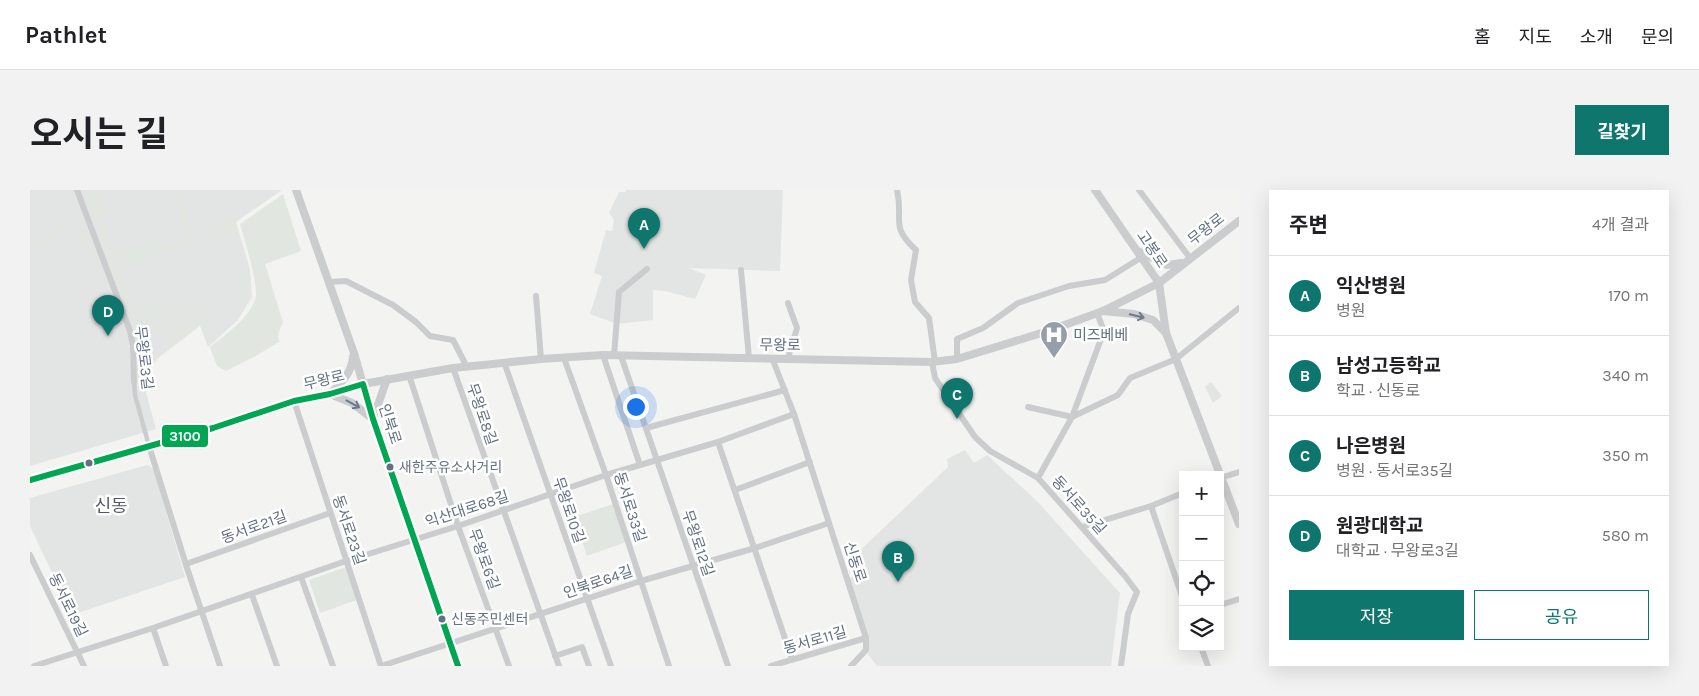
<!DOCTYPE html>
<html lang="ko">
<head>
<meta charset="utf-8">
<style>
	:root { --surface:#fff; --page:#f2f2f2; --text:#202124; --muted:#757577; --line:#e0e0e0; --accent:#0f766e }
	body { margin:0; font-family:Karla,"Noto Sans KR",sans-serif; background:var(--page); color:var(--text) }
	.controls { position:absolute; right:15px; bottom:15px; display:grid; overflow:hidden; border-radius:0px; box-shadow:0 5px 20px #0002 }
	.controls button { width:45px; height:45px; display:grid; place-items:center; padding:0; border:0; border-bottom:1px solid var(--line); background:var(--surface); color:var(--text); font:25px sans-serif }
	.you { position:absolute; left:605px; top:216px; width:18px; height:18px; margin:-12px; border:4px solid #fff; border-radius:50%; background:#1a73e8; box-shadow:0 0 0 8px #1a73e833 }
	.badge { display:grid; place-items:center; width:32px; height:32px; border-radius:50%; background:var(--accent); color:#fff; font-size:16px; font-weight:700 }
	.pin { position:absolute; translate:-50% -41px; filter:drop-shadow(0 1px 2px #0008) }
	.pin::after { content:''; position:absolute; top:26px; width:18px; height:15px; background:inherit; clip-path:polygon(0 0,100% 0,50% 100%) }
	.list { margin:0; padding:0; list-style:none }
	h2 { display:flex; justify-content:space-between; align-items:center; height:65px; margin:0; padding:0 20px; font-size:21px }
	h2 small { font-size:16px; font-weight:400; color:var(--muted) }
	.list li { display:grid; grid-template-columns:32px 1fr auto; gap:15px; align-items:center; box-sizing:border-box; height:80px; padding:0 20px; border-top:1px solid var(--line) }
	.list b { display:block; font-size:19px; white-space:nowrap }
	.list p { margin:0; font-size:16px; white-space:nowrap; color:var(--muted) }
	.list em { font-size:16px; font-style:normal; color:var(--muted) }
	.actions { display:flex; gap:10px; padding:15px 20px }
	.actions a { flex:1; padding:11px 0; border:1px solid var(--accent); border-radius:0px; text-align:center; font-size:18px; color:var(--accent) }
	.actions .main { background:var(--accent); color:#fff }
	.icon { flex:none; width:28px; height:28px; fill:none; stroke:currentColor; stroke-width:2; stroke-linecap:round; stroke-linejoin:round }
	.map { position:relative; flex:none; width:1209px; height:476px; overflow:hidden; border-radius:0px }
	header { display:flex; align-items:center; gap:30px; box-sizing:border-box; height:70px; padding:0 25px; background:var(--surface); border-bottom:1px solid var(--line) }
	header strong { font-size:24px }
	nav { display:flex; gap:28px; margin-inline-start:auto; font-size:18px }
	.intro { display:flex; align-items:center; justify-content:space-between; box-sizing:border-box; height:120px; padding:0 30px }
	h1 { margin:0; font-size:35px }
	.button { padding:12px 22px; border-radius:0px; background:var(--accent); color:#fff; font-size:18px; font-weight:700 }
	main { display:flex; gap:30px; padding:0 30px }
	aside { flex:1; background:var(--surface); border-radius:0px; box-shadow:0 5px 20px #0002 }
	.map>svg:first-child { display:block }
	.built { fill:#e3e5e4 }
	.green { fill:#e2e6e0 }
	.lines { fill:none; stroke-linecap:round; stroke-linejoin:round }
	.pedestrian { stroke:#cbcccd; stroke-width:4.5 }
	.minor { stroke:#cbcccd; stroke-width:6 }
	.tertiary { stroke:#cbcccd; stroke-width:8 }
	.bus-1-casing { stroke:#fff; stroke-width:10 }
	.bus-1 { stroke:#00a651; stroke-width:6 }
	.oneway { stroke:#6e7989 }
	.bus-dot { fill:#647081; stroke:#fff; stroke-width:2 }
	.labels { text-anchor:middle; stroke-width:5; stroke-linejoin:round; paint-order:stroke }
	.bus-label { font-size:14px; fill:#647081; stroke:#fff; text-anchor:start }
	.street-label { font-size:15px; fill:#647081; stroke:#fff }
	.poi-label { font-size:15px; fill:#647081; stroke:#fff; text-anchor:start }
	.quarter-label { font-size:18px; fill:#525a67; stroke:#fff }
	.line-badge { stroke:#fff; stroke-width:2 }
	.badge-label { font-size:14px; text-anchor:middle; font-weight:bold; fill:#fff }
</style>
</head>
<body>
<header>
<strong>Pathlet</strong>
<nav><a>홈</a><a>지도</a><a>소개</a><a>문의</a></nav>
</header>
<div class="intro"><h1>오시는 길</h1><a class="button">길찾기</a></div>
<main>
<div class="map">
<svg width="1209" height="476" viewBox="0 0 1209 476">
	<rect width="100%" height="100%" fill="#f3f4f2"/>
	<!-- built -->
	<g class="built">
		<polygon points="0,0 252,0 206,32 220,79 222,107 208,130 178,157 170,136 128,168 118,182 115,199 126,239 0,276"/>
		<polygon points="596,0 753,0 750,81 659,78 676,85 665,109 635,101 623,100 623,130 587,134 560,124 572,86 564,83 576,40 582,41 584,30 579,23 589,2 595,2"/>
		<polygon points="1181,192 1192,206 1183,213 1175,197"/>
		<polygon points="935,260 944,273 957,265 1007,311 1090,403 1081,476 847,476 837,463 819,388 831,383 825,365 918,277 917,269"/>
		<polygon points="117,275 120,276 124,280 155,387 42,425 0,336 0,308"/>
	</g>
	<!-- green -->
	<g class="green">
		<polygon points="68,1 76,24 63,28 55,6"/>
		<path d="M253,4L271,61L235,74L253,132L248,144L249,152L224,167L196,181L187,176L180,157C196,144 217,130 225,110C230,98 214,49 210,34Z"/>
		<polygon points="150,7 165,52 90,79 104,119 126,112 130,124 171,109 173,114 103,138 68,35 74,33 85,65 132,48 136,57 159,49 145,9"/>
		<path d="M202,27C212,55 217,78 220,107L216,113L207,88L212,86L214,71L204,43L182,50L176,36Z"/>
		<polygon points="27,35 32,36 32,41 0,67 0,58"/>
		<polygon points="46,43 58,44 63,54 52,57 44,46"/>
		<polygon points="65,60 77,89 56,62"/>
		<polygon points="174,118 175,123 107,147 106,152 103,152 103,143"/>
		<polygon points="177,128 184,148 179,153 170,133 132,163 141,150 138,142"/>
		<polygon points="0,254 14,272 4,274 3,270 5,266 0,263"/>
		<polygon points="583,314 596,352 557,366 544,327"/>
		<polygon points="316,377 327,410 290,423 279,390"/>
	</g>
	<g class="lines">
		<!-- pedestrian -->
		<polyline class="pedestrian" points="104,192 105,205 119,256"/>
		<!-- minor -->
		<g class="minor">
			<polyline points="47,0 100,141 103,155 104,192"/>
			<path d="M867,0C874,31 859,35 886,60L881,90L885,112L899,128L905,172"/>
			<polyline points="1109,0 1160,68"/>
			<polyline points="711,80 719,168"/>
			<polyline points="298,92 316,91 363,115 386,132 400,146 423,150 437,177"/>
			<polyline points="506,106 511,169"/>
			<polyline points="573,165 610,275"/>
			<polyline points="584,166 589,102 617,79"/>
			<polyline points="591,166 698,476"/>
			<polyline points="534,168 576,285 639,476"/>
			<polyline points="742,168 764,224 836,448 836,460 821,476"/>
			<polyline points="758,168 767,138 758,113"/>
			<polyline points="927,169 927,149 953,138 988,113 1039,96 1075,90 1112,67"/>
			<polyline points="474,172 581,476"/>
			<polyline points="902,172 905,188 945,247 960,261 1008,288 1095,386 1107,402 1098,424 1091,476"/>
			<polyline points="423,178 529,476"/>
			<polyline points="379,185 428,336 479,476"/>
			<polyline points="264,211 351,476"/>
			<polyline points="998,217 1042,227 1088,205 1100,188 1146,169 1209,118"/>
			<polyline points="616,238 755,200"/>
			<polyline points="688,252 762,469"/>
			<polyline points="119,256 157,378 190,476"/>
			<polyline points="1008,288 1042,227 1074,141 1067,123"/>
			<polyline points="1190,288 1209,282"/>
			<polyline points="705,300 780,272"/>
			<polyline points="1121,316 1153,409"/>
			<polyline points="1052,337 1121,316 1153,303"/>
			<polyline points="0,365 54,476"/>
			<polyline points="156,374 300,323"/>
			<polyline points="271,387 303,476"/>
			<polyline points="222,405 247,476"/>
			<polyline points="1190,415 1209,409"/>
			<polyline points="123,438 136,476"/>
			<polyline points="1171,457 1178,476"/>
			<polyline points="525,466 552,457 559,476"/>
			<polyline points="4,476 123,438 316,371 428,336 576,285 688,252 764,224"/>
			<polyline points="351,476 611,391 725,358 799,333"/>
			<polyline points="741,476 836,448"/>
		</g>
		<!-- tertiary -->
		<g class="tertiary">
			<polyline points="266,0 324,163 343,229 428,476"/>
			<polyline points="1065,0 1129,93 1136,143 1209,334"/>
			<polyline points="1110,62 1137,75 1152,73"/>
			<polyline points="1073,121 1104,124 1123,130 1136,143"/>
			<path d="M301,203C312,192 322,182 323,167"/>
			<polyline points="300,204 322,213 343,229"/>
			<polyline points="343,229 357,189"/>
			<polyline points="0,290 183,238 264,211 300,204 333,194 423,178 511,169 573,165 902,172 927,169 1018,141 1073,121 1129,93 1209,31"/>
		</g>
		<defs>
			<polyline id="bus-1" points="0,290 183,238 264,211 300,204 333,194 343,229 428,476"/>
		</defs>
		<!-- bus-1 casing -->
		<use href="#bus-1" class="bus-1-casing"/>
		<!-- bus-1 -->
		<use href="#bus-1" class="bus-1"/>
	</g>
	<!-- one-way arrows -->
	<defs><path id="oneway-shaft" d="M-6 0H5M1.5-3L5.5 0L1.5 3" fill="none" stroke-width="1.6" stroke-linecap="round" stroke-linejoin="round" transform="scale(1.25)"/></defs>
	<g class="oneway">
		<use href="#oneway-shaft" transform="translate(1107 126) rotate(14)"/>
		<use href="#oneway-shaft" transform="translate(323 214) rotate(29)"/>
	</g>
	<!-- icons -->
	<defs>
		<symbol id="hospital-pin" viewBox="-11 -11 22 30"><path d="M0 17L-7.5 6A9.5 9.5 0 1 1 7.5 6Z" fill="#969ea9" stroke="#fff"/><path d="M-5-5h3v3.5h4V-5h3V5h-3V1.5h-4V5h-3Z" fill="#fff"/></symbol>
	</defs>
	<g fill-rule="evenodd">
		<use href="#hospital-pin" x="1008" y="129" width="32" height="43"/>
	</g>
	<!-- markers -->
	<g class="bus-dot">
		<circle cx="59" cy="273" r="4.5"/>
		<circle cx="360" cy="277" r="4.5"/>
		<circle cx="412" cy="429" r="4.5"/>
	</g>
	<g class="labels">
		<!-- bus labels -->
		<g class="bus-label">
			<text x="369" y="282">새한주유소사거리</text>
			<text x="421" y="434">신동주민센터</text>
		</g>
		<!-- street labels -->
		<g class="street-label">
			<text transform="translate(1176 39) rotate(-38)" y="5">무왕로</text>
			<text transform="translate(1122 59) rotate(56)" y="5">고봉로</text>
			<text transform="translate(750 155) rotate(1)" y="5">무왕로</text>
			<text transform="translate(114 168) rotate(83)" y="5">무왕로3길</text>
			<text transform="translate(294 190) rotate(-14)" y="5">무왕로</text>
			<text transform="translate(452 224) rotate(71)" y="5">무왕로8길</text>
			<text transform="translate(360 234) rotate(72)" y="5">인북로</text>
			<text transform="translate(1049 315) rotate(48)" y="5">동서로35길</text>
			<text transform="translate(600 317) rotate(72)" y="5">동서로33길</text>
			<text transform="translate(437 319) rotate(-18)" y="5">익산대로68길</text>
			<text transform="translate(539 320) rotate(71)" y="5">무왕로10길</text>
			<text transform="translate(224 337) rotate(-20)" y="5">동서로21길</text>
			<text transform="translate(319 340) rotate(71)" y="5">동서로23길</text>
			<text transform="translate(668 353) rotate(71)" y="5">무왕로12길</text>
			<text transform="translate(454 369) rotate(70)" y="5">무왕로6길</text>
			<text transform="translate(825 372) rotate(72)" y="5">신동로</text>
			<text transform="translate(568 392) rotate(-19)" y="5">인북로64길</text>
			<text transform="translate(38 415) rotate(64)" y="5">동서로19길</text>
			<text transform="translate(785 450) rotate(-16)" y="5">동서로11길</text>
		</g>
		<!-- poi labels -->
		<g class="poi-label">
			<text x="1043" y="150">미즈베베</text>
		</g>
		<!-- quarter labels -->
		<g class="quarter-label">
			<text x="81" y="322">신동</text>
		</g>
	</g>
	<rect class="line-badge" x="131" y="234" width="48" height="24" rx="5" fill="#00a651"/>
	<g class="badge-label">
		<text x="155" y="251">3100</text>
	</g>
</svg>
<div class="controls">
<button>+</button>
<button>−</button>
<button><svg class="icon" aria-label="locate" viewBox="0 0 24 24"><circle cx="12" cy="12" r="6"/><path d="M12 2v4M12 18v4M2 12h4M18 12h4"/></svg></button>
<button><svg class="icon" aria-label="layers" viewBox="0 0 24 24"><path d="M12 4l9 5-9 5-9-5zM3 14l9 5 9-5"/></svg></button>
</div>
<div class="you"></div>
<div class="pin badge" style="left:614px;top:59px">A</div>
<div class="pin badge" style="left:868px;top:392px">B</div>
<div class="pin badge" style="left:927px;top:229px">C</div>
<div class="pin badge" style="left:78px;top:146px">D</div>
</div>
<aside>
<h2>주변<small>4개 결과</small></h2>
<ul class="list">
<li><span class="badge">A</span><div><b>익산병원</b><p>병원</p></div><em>170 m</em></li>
<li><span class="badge">B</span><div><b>남성고등학교</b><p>학교 · 신동로</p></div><em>340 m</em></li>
<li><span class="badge">C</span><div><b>나은병원</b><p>병원 · 동서로35길</p></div><em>350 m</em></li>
<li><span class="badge">D</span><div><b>원광대학교</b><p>대학교 · 무왕로3길</p></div><em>580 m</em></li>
</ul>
<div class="actions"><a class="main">저장</a><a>공유</a></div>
</aside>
</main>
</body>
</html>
